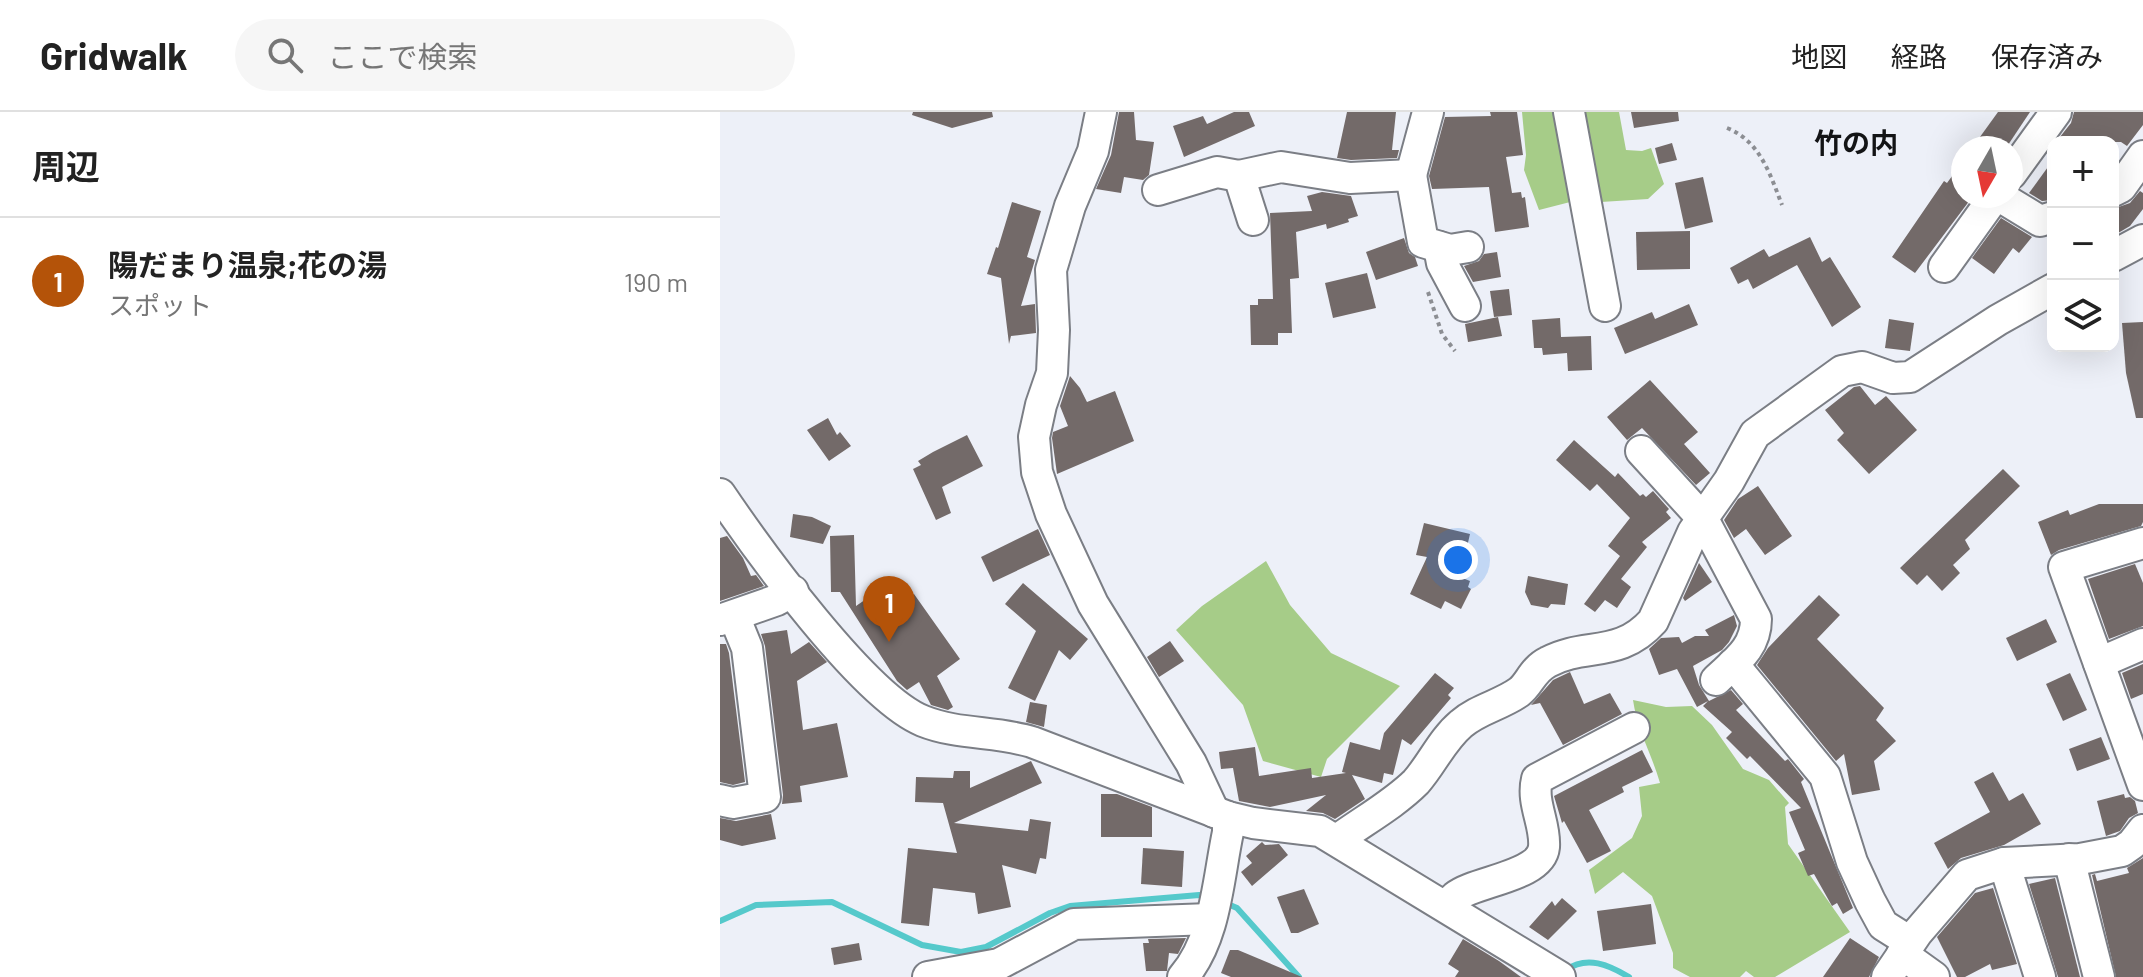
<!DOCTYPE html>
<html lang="ja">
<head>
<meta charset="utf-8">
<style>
	:root { --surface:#fff; --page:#f6f6f6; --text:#222; --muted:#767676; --line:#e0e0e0; --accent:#b45309 }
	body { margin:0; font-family:Barlow,"Noto Sans JP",sans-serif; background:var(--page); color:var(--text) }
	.controls { position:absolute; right:24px; top:24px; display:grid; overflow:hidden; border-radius:16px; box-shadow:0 8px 32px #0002 }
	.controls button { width:72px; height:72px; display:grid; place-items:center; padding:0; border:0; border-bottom:2px solid var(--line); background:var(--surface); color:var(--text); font:40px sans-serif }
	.compass { position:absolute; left:1231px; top:24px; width:72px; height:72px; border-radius:50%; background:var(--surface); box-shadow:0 8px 32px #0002; rotate:189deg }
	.you { position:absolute; left:738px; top:448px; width:28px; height:28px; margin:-20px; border:6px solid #fff; border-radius:50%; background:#1a73e8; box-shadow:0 0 0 12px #1a73e833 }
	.badge { display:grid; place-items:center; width:52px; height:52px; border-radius:50%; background:var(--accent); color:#fff; font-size:26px; font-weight:700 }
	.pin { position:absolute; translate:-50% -66px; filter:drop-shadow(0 2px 4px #0008) }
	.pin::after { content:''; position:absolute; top:42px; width:28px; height:24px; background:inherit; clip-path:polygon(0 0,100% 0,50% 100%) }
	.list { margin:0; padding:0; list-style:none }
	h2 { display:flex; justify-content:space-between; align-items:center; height:104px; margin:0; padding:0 32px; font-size:34px }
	h2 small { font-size:26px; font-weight:400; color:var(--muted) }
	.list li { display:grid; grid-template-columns:52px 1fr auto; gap:24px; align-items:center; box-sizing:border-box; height:128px; padding:0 32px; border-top:2px solid var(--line) }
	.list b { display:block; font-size:30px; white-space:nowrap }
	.list p { margin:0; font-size:26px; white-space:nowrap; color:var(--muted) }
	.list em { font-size:26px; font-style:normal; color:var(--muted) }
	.icon { flex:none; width:44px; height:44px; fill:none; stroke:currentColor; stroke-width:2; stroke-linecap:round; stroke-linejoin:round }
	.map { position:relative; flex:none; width:1423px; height:865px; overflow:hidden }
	header { display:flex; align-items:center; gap:48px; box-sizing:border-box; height:112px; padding:0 40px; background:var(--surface); border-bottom:2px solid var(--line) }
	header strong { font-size:38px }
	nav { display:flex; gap:44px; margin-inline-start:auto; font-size:28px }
	.search { width:560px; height:72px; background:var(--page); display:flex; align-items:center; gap:20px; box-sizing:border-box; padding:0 28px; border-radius:44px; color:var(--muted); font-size:30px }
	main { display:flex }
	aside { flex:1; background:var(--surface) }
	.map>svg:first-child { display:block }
	.green { fill:#a6cc88 }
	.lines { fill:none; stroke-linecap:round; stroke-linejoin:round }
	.stream { stroke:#55c9cb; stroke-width:6 }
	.building { fill:#736a69 }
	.minor-casing { stroke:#7b7e85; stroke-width:34 }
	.path { stroke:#8c8e93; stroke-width:4; stroke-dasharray:4 4; stroke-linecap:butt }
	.minor { stroke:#fff; stroke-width:30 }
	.labels { text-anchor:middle; stroke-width:7; stroke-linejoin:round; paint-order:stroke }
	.quarter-label { font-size:28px; font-weight:bold; fill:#131416; stroke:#edf0f8 }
</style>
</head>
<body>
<header>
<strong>Gridwalk</strong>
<div class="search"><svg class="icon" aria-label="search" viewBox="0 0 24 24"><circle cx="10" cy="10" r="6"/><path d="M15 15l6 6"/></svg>ここで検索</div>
<nav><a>地図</a><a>経路</a><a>保存済み</a></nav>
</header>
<main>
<aside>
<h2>周辺<small></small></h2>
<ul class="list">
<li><span class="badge">1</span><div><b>陽だまり温泉;花の湯</b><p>スポット</p></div><em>190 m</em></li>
</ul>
</aside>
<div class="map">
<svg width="1423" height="865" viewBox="0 0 1423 865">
	<rect width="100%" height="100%" fill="#edf0f8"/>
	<!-- green -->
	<g class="green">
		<polygon points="802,0 844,0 858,88 819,98 804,58 806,43"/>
		<polygon points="859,0 899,0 906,38 922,39 931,36 944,72 928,87 881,90"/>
		<polygon points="546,449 570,493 611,541 680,574 607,647 601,665 543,649 523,593 456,518 482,494"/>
		<path d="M913,588L946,595L972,594L992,613L1023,657L1049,668L1069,691L1065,695L1068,732L1130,820L1055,865H1034L1026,859L1020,865H970L953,856V841L932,784L903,760L875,782L869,758L912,726L922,704L919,675L940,671C932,643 917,617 913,588Z"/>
	</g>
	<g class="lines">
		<!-- stream -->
		<g class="stream">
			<polyline points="503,790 517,796 579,865"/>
			<polyline points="0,809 36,793 112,790 202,833 241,840 266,835 330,801 350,794 479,783 489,784"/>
			<path d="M846,858C867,843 889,853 909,865"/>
		</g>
	</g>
	<!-- building -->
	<g class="building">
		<polygon points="193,0 272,0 273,5 232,16 192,3"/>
		<polygon points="399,0 414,0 416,28 434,30 429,63 423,68 404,65 401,81 376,77 391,43"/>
		<polygon points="514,0 529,0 535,14 464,45 453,14 483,4 487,12"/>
		<polygon points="627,0 676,0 672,38 679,38 677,46 631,48 617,46"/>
		<polygon points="770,0 797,0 803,43 786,45 792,81 801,80 802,86 805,85 809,115 775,120 769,75 712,77 709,64 725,5 771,4"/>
		<polygon points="911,0 958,0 959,9 914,16"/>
		<polygon points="1278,0 1310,0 1286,36 1252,36"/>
		<polygon points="1354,0 1423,0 1423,13 1407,34 1401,30 1336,30 1351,11"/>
		<polygon points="952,31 957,48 939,52 935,36"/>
		<polygon points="1333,48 1333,88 1322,89 1309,81"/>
		<polygon points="1243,49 1243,84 1250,88 1195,161 1172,145 1224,69 1227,71"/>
		<polygon points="983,65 993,110 965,117 955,71"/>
		<polygon points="1420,79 1423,81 1423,97 1410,114 1393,124 1393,97 1410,91"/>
		<polygon points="602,80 631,84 638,104 628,107 629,110 607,117 606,112 576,120 579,166 570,167 572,221 558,221 558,233 531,233 530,193 538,193 538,187 553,187 550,101 592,99 587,84"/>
		<polygon points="292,90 321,99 307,145 315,148 301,194 315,192 316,221 291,224 289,232 281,166 267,162 276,135 278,136"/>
		<polygon points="1281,106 1312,125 1299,141 1293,136 1274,162 1252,146"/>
		<polygon points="970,119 970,157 917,158 916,120"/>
		<polygon points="1090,125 1102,150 1110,145 1141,195 1112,215 1077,153 1033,177 1028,167 1018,172 1010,156 1044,137 1049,145"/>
		<polygon points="684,126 689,141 695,145 698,154 656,168 646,140"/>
		<polygon points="777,140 781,165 753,170 744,154 759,149 764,142"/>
		<polygon points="647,161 656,196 613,206 605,171"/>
		<polygon points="789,177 792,203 774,205 770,179"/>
		<polygon points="969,192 978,213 905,242 894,216 932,200 935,207"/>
		<polygon points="778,205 782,224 748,230 745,212"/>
		<polygon points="840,206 841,225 871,224 872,258 848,259 847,241 823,243 822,236 814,236 812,208"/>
		<polygon points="1169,207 1194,211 1190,239 1165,236"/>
		<polygon points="1423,210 1423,306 1416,306 1406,261 1402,211"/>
		<polygon points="350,264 360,276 367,290 395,279 414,329 337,362 332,326 333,320 348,314 340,294"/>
		<polygon points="930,268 978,320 964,332 990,361 976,373 922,316 907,328 887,305"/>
		<polygon points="1140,274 1155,293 1166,284 1197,318 1149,362 1117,328 1124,321 1105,298 1134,275"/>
		<polygon points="108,306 117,323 120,320 131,334 109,349 87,318"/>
		<polygon points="247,323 263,354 222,375 231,401 216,408 193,357 201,353 198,349 213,340"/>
		<polygon points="854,328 895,365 898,361 920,384 923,382 926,385 933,379 949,397 946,400 951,406 922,430 927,435 901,467 911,475 897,496 885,488 875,500 864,492 900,444 888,434 910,406 877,372 870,379 836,348"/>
		<polygon points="1283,357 1300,374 1245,428 1250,437 1233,453 1240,461 1222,479 1207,463 1197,473 1180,456"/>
		<polygon points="1038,374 1072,424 1045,443 1026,417 1014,426 1004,408 1018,387"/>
		<polygon points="1379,392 1423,392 1423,410 1421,414 1339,438 1331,443 1318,410 1348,398 1350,403"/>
		<polygon points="73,402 92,405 111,414 103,432 70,425"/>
		<polygon points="704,411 750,422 740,465 750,469 748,475 751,477 741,497 725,489 721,497 690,482 707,445 696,443"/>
		<polygon points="318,417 330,443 273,470 261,445"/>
		<polygon points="134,423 136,494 155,481 168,500 194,482 240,547 217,564 233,595 228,598 211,593 199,570 187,578 177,569 120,480 111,480 110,424"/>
		<polygon points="7,424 23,446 31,464 36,463 44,474 0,489 0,426"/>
		<polygon points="979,451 992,470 965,489 963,486"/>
		<polygon points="1415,452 1423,471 1423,514 1389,527 1368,467"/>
		<polygon points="808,464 848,472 845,493 831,492 828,496 811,493 805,480"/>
		<polygon points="303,471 368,527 350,548 339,538 315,589 288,576 316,519 285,492"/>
		<polygon points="1099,483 1120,503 1097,527 1164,596 1156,608 1176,629 1154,649 1160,678 1132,683 1124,642 1116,649 1037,553 1048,536"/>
		<polygon points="1014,503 1017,514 1009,530 1002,538 973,554 979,573 989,589 1011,578 1023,592 1016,598 1065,649 1068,647 1084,667 1081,670 1133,796 1123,802 1117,791 1112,794 1094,762 1088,764 1078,741 1085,738 1069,700 1081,696 1030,644 1027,647 1006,626 1012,620 983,594 988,589 977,595 957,557 939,563 929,537 941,526 959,525 962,531 975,524 989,524 985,518"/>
		<polygon points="1326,507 1337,530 1297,549 1286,526"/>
		<polygon points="67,518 71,542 89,530 107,550 77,569 83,618 117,611 128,665 80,674 82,690 62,692 63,683 45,534 41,522"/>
		<polygon points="450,529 464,549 439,565 427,545"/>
		<polygon points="0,532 6,532 9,541 25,670 13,673 0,670"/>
		<polygon points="1423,552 1423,582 1411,587 1402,561"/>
		<polygon points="850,560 864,592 890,581 902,602 843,633 820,591 811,593 833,568"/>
		<polygon points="715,561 734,576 728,583 731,586 691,633 682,627 673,663 664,661 662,671 632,663 645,687 615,707 603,701 586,699 606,683 550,695 519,689 513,656 501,657 499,640 535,635 539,664 591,656 592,666 626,661 622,660 630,630 660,638 664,621"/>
		<polygon points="1350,561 1367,598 1343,609 1326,572"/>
		<polygon points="310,590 327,593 324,615 306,610"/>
		<polygon points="1381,625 1390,647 1357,659 1349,637"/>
		<polygon points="922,638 933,660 902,675 904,680 869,698 891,739 867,751 844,709 842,711 834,684"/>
		<polygon points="311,649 322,671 234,711 308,719 310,707 331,710 326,747 320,746 316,762 282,753 291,795 258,802 255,781 213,776 209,814 181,811 188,736 237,741 223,691 195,690 196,665 233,666 234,659 250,659 250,676"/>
		<polygon points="1273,660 1289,689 1303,681 1321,712 1284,733 1241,746 1228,757 1214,731 1270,700 1254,670"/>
		<polygon points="381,682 397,682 432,695 432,725 381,725"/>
		<polygon points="1404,682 1405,686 1410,685 1415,689 1418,701 1409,706 1400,719 1386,724 1377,689"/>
		<polygon points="51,702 56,727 22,734 0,728 0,706 16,709"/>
		<polygon points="542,730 545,733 559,732 568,743 532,774 521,760 532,751 526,744"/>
		<polygon points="423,736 464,739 462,775 421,772"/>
		<polygon points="1423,746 1423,865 1396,865 1372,763 1375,762 1377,769 1409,761 1407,756"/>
		<polygon points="1335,766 1360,865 1338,865 1309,772"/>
		<polygon points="1273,776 1297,852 1272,858 1270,852 1245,865 1237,865 1217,825 1255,781"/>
		<polygon points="584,777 599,812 578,821 571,821 557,785"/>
		<polygon points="842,786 857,799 828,828 809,815 832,789 835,794"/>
		<polygon points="931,792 936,832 883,839 877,799"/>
		<polygon points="466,826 458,842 449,841 447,859 426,859 423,831 429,831 428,827"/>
		<polygon points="1130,826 1159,845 1149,865 1103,865"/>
		<polygon points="743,827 779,849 801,865 735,865 739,859 728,852"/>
		<polygon points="139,831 142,848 114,853 111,836"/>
		<polygon points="510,838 518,838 582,865 511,865 501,861"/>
	</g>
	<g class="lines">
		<defs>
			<g id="minor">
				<polyline points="381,0 373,39 350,94 331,158 334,218 332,261 321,293 314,325 317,360 331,402 373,492 471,651 494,700"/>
				<polyline points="849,0 885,194"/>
				<polyline points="1291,62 1336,0"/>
				<polyline points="691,63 708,0"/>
				<polyline points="519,64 561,55 630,66 691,63 703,130 730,138 748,135"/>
				<polyline points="438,78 497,60 519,64 533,108"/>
				<polyline points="1393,79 1401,75 1423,44"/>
				<polyline points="1279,84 1320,109 1333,105"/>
				<polyline points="719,135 722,151 745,194"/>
				<polyline points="1393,144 1423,128"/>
				<polyline points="1224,155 1275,84"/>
				<path d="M921,339L983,407L1036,507C1036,536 1016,549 996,568"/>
				<path d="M0,382C38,438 144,585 203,609C238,623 276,619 312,630L508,705L533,711L600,719L840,865"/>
				<polyline points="1423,431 1344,455 1423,673"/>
				<polyline points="0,508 57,488 73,479"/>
				<polyline points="1379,551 1423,532"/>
				<polyline points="1013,552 1105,664 1132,750 1150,789 1163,813 1190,830"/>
				<polyline points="0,688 13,691 45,685 27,536 14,504"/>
				<path d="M617,728C643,709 674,692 696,670C712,652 722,628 741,612C758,597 781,593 799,580C810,572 812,558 828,550C865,530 899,547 933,509L973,420L1009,369L1035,322L1122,259L1142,255L1173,266L1190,265L1278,208L1333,177"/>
				<polyline points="1349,747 1379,865"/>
				<polyline points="1284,751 1320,865"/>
				<path d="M727,795C730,792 731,788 735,785C754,769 821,765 824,735C826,712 811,691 817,667L914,616"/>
				<polyline points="1182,842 1214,865"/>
				<polyline points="208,865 279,852 354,812 490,807"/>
				<path d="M463,865C496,827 498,767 508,720V705"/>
				<polyline points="1167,865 1197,821 1247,763 1284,751 1360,747 1402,739 1412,732 1423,718"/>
			</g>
		</defs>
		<!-- minor casing -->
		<use href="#minor" class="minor-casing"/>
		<!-- path -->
		<g class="path">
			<path d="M1007,16C1040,29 1050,62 1062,93"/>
			<polyline points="708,180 722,222 735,239"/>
		</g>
		<!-- minor -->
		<use href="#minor" class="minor"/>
	</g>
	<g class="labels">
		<!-- quarter labels -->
		<g class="quarter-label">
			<text x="1136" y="41">竹の内</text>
		</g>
	</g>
</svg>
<div class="controls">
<button>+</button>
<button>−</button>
<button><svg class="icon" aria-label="layers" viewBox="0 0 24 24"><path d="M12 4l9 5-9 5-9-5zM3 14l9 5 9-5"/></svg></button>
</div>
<svg class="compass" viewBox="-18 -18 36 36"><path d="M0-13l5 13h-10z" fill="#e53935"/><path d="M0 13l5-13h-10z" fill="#767676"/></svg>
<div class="you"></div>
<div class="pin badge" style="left:169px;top:530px">1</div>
</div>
</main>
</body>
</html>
